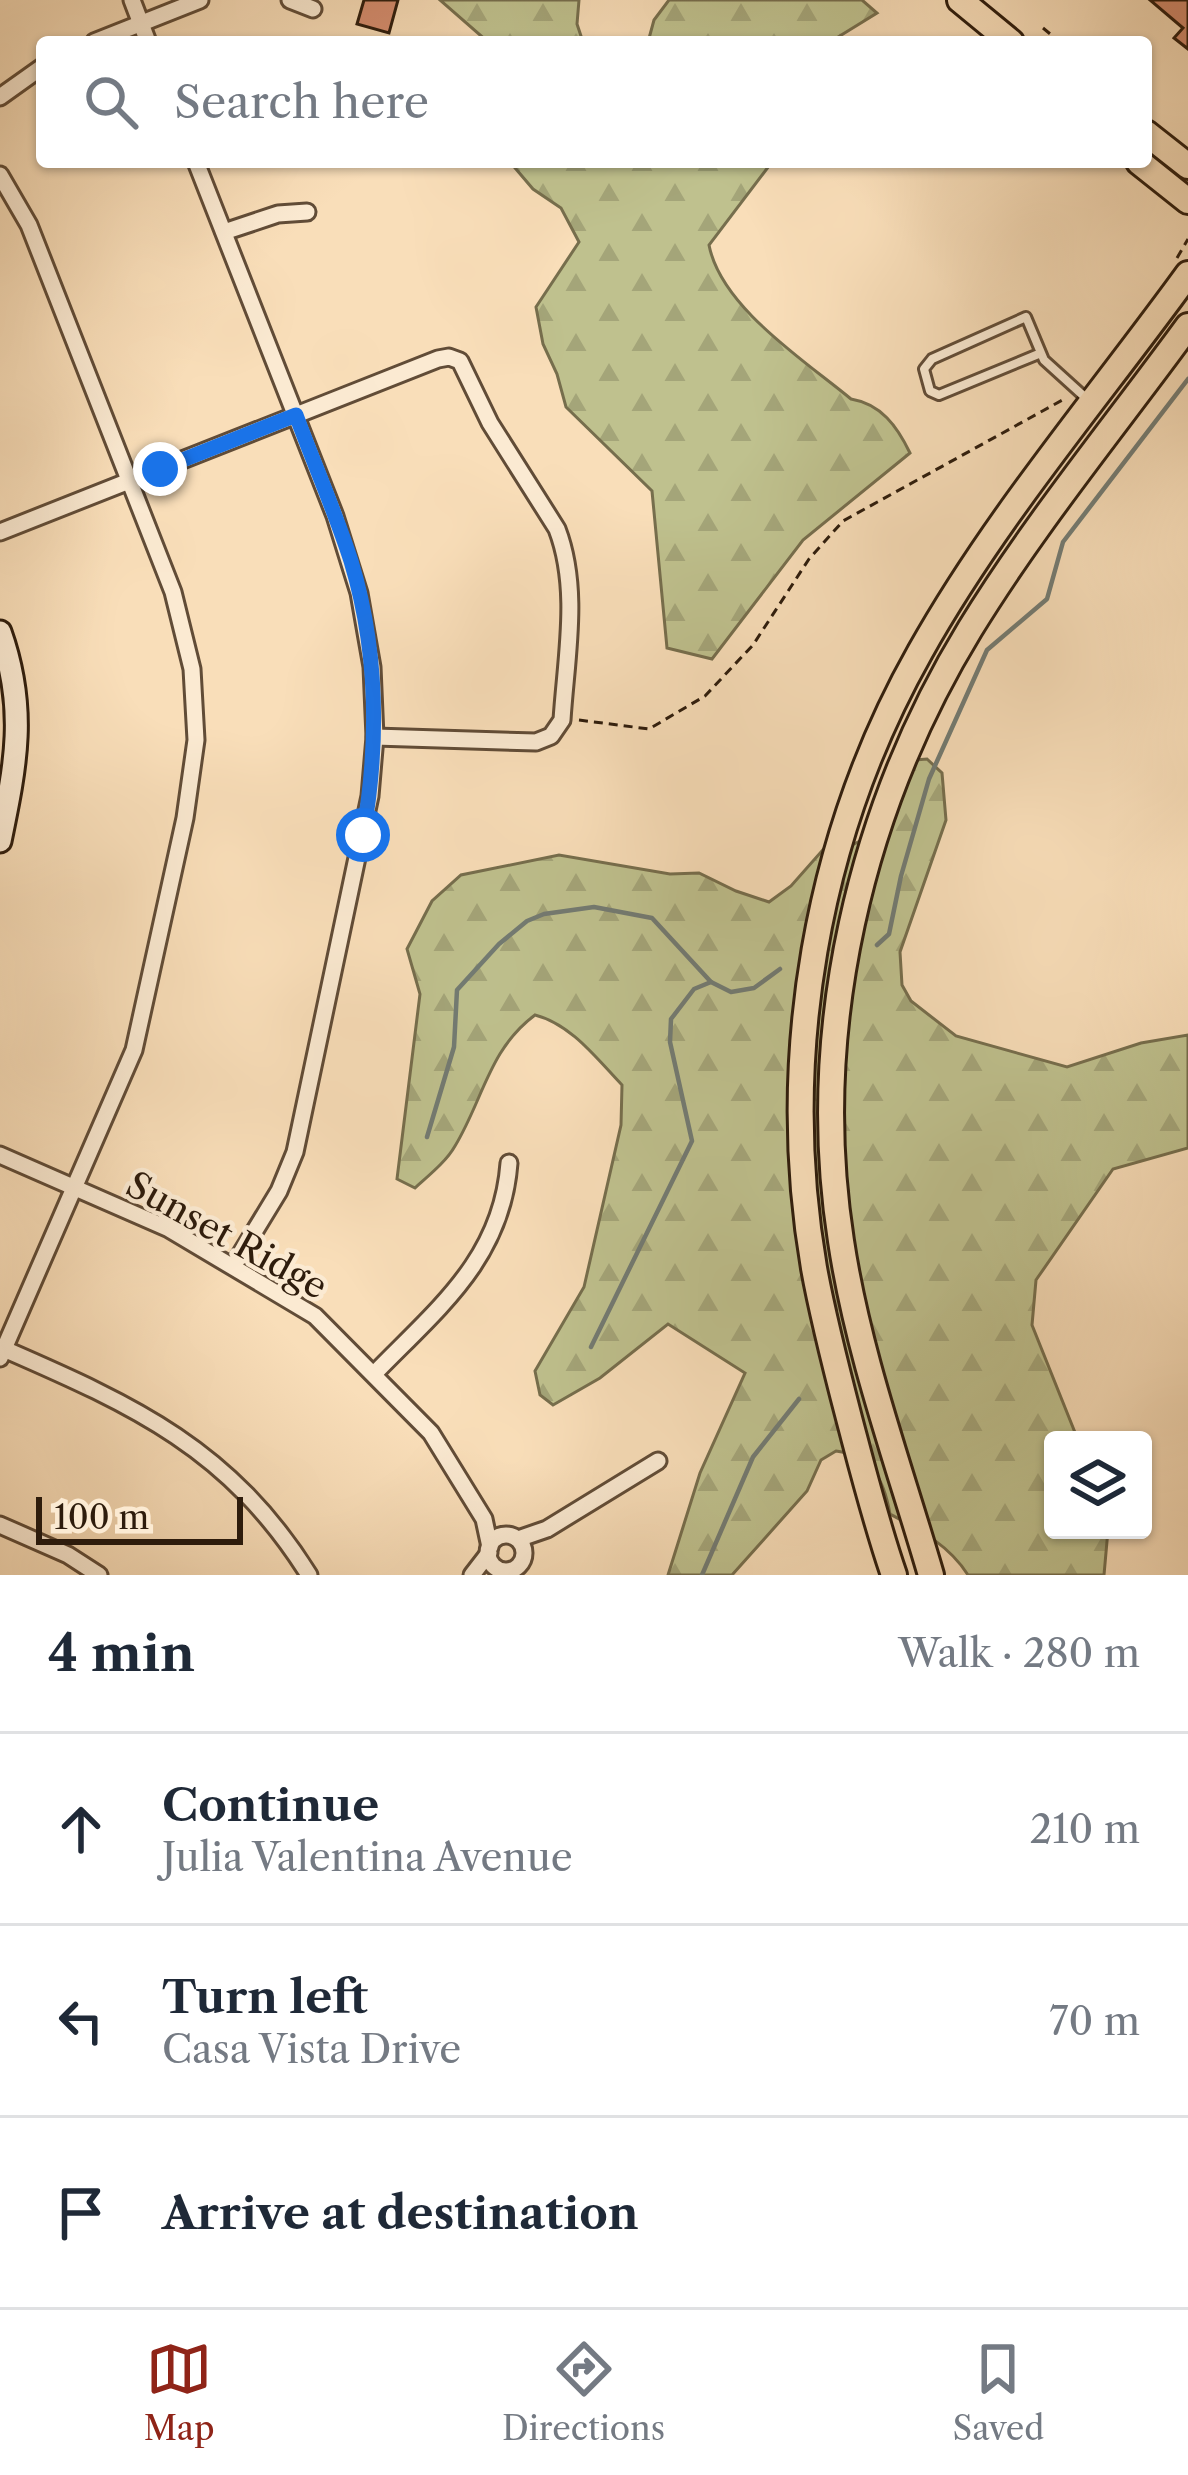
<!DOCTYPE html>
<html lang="en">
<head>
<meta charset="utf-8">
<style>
	:root { --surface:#fff; --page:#f6f6f7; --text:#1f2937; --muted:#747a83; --line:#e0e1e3; --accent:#8f2418 }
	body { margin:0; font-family:"Libre Caslon Text",serif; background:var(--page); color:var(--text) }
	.controls { position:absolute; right:36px; bottom:36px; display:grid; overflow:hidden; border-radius:12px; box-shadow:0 3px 9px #0004 }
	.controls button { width:108px; height:108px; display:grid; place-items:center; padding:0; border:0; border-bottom:3px solid var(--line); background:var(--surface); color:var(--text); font:60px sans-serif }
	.scale { position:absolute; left:36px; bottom:30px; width:207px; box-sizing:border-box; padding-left:12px; border:6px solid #2e1c0c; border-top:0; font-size:33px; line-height:42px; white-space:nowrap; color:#2e1c0c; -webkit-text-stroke:9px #fbead2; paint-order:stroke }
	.stop { position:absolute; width:36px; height:36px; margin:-27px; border:9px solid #1a73e8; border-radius:50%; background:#fff }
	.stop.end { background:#1a73e8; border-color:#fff; box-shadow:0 3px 12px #0008 }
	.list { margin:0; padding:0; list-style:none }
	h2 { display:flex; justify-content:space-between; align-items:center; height:156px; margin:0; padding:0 48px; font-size:51px }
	h2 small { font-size:39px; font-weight:400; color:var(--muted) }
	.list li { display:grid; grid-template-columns:78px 1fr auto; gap:36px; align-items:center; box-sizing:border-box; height:192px; padding:0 48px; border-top:3px solid var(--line) }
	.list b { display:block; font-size:45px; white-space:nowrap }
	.list p { margin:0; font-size:39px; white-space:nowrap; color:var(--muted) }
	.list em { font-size:39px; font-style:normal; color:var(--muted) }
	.icon { flex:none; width:66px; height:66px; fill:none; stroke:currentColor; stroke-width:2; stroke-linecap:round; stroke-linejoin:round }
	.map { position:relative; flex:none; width:1188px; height:1575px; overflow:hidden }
	.search { position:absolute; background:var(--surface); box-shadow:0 3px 9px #0004; left:36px; right:36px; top:36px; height:132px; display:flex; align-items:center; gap:30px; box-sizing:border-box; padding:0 42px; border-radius:12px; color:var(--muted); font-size:45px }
	.sheet { height:732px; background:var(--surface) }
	nav { display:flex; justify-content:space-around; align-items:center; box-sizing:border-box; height:168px; border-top:3px solid var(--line); background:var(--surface); font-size:33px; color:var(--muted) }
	nav a { display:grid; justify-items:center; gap:6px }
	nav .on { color:var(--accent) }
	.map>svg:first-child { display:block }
	.forest { fill:url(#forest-firs); stroke:#766e4d; stroke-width:3 }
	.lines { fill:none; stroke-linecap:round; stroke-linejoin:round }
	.stream { stroke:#737b73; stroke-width:4.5 }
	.building { fill:#d48c6e; stroke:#2e1c0c; stroke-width:3 }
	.lane-casing { stroke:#614c37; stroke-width:14 }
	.street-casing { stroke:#614c37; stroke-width:21 }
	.secondary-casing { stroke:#2e1c0c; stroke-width:27 }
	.primary-casing { stroke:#2e1c0c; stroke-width:30 }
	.path { stroke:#2e1c0c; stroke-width:3; stroke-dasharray:9 6; stroke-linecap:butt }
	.lane { stroke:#fbead2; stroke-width:8 }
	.street { stroke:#fbead2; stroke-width:15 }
	.secondary { stroke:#fbead2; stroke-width:21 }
	.primary { stroke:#f9deb9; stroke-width:24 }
	.route { stroke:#1a73e8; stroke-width:15 }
	.labels { text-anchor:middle; stroke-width:9; stroke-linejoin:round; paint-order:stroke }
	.street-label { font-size:36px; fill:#2e1c0c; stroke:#fbead2 }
</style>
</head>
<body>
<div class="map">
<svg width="1188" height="1575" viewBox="0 0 1188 1575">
	<defs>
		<pattern id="forest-firs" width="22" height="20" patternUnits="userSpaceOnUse" patternTransform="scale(3)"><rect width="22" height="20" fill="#bfc18e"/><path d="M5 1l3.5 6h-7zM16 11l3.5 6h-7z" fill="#a4a579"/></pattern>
	</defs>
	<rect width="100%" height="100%" fill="#f9deb9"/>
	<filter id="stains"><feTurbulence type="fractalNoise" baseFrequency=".00167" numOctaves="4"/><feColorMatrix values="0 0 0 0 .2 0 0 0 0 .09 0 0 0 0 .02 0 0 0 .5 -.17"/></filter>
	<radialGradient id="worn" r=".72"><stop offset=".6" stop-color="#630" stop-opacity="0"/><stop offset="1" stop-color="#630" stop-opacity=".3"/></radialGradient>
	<!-- forest -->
	<g class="forest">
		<polygon points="440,0 579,0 577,24 583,42 488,42"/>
		<polygon points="669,0 862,0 877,13 830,42 648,42 654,20"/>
		<path d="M510,162H772L709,245C721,307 804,360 851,399C881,404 897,426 910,453L803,540L712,659L667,648L652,491L566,407L557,374L543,344L536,307L579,242L561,208L533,189Z"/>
		<path d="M927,759L942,773L946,820L900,952L902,985L911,1001L956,1036L1067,1067L1141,1043L1188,1035V1148L1113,1169L1036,1280L1032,1325L1078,1440H1053V1530H1108L1104,1575H968C949,1545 920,1530 890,1514C884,1480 872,1456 836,1451L821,1460L807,1491L732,1575H668L700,1473L745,1373L668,1324L600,1378L553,1405L540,1395L535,1371L584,1287L621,1125L622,1085C597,1059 571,1024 535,1015C489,1049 483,1100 455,1146C446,1162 428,1176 415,1188L397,1179L420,994L407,949L432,901L461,875L559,855L670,874L699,873L736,891L769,902L791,886L828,844L848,847L868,837L915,760Z"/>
	</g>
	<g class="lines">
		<!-- stream -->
		<g class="stream">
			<polyline points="877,945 889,934 901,876 929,779 987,650 1047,599 1063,542 1188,379"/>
			<polyline points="427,1137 454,1047 457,990 499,944 527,921 544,914 594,907 652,918 711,982 731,992 754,988 780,969"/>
			<polyline points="591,1347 692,1141 670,1042 671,1019 694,989 711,982"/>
			<polyline points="702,1575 753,1457 799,1399"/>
		</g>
	</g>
	<!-- building -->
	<g class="building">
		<polygon points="364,0 398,0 389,33 357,24"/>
		<polygon points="1150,0 1188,0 1188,49 1174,38 1183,28"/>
	</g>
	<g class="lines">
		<defs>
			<polyline id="lane" points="1041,353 939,395 930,391 924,369 932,359 1026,317 1044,360 1087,399"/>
			<g id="street">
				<polyline points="132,0 148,42"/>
				<polyline points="290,0 313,9"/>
				<polyline points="94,42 200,0"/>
				<polyline points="0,97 42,67"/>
				<polyline points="196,162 335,516 359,593 372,667 375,737 370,796 295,1152 279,1191 234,1265"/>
				<polyline points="0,175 29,225 173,592 192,669 196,740 185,818 134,1050 0,1358"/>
				<polyline points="224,232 278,214 307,212"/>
				<path d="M0,532L438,359L449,357L460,361L490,423L557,529C580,589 566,657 562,720L551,736L536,742L375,737"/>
				<polyline points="0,1155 169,1229 315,1316 431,1433 484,1519 490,1547"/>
				<path d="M4,1349C135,1406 230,1449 309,1575"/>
				<path d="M375,1373C437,1309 502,1259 509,1163"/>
				<polyline points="0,1525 68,1555 99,1575"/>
				<circle cx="506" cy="1553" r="18"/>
				<polyline points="518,1539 547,1529 658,1461"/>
				<polyline points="472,1575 489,1553"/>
			</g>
			<path id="secondary" d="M0,632C27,708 16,764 0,841"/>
			<g id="primary">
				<polyline points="960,0 1011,42"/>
				<polyline points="1146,133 1188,166"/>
				<polyline points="1139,162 1188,201"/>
				<path d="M894,1575C876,1523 863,1471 849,1418C836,1368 823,1318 814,1268C778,1059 816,836 920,652C995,518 1098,398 1188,274"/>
				<path d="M931,1575C899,1465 858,1354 841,1241C808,1031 860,809 970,629C1035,523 1115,426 1188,326"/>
			</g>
		</defs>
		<!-- lane casing -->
		<use href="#lane" class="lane-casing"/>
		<!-- street casing -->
		<use href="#street" class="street-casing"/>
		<!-- secondary casing -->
		<use href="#secondary" class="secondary-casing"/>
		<!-- primary casing -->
		<use href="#primary" class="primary-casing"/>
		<!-- path -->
		<g class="path">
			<polyline points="1043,28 1060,42"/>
			<polyline points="1177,258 1188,239"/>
			<polyline points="579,720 649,729 705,696 753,645 809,559 843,521 1066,398"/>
		</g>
		<!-- lane -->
		<use href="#lane" class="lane"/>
		<!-- street -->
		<use href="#street" class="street"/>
		<!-- secondary -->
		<use href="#secondary" class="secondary"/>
		<!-- primary -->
		<use href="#primary" class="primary"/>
	</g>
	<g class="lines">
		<!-- route -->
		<path class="route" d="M160,469L296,415C314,464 335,511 351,561C378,650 379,744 363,835"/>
	</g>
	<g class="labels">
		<!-- street labels -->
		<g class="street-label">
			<text transform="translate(227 1235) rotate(29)" y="13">Sunset Ridge</text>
		</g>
	</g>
	<rect width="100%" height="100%" filter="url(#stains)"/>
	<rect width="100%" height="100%" fill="url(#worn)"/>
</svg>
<div class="controls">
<button><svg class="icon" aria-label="layers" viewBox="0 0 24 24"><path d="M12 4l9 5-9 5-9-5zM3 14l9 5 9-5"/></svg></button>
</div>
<div class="scale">100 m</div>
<div class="stop" style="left:363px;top:835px"></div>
<div class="stop end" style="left:160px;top:469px"></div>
<div class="search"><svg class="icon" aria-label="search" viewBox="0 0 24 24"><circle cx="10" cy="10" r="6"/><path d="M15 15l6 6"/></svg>Search here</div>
</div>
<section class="sheet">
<h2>4 min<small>Walk · 280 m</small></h2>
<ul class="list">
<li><svg class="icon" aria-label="ahead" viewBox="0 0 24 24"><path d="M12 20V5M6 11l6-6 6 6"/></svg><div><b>Continue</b><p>Julia Valentina Avenue</p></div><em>210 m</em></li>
<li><svg class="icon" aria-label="left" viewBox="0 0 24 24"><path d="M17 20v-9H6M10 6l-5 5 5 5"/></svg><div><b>Turn left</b><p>Casa Vista Drive</p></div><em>70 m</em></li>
<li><svg class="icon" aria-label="arrive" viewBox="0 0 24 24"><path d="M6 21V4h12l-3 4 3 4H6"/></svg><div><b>Arrive at destination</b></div></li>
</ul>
</section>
<nav>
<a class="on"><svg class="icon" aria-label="map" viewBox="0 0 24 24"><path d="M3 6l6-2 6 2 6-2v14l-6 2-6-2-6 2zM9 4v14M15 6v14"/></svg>Map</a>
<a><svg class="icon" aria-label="directions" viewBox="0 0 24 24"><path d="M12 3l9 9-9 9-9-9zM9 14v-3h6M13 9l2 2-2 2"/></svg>Directions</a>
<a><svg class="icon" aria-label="saved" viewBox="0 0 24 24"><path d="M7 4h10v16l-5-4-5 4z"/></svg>Saved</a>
</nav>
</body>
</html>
